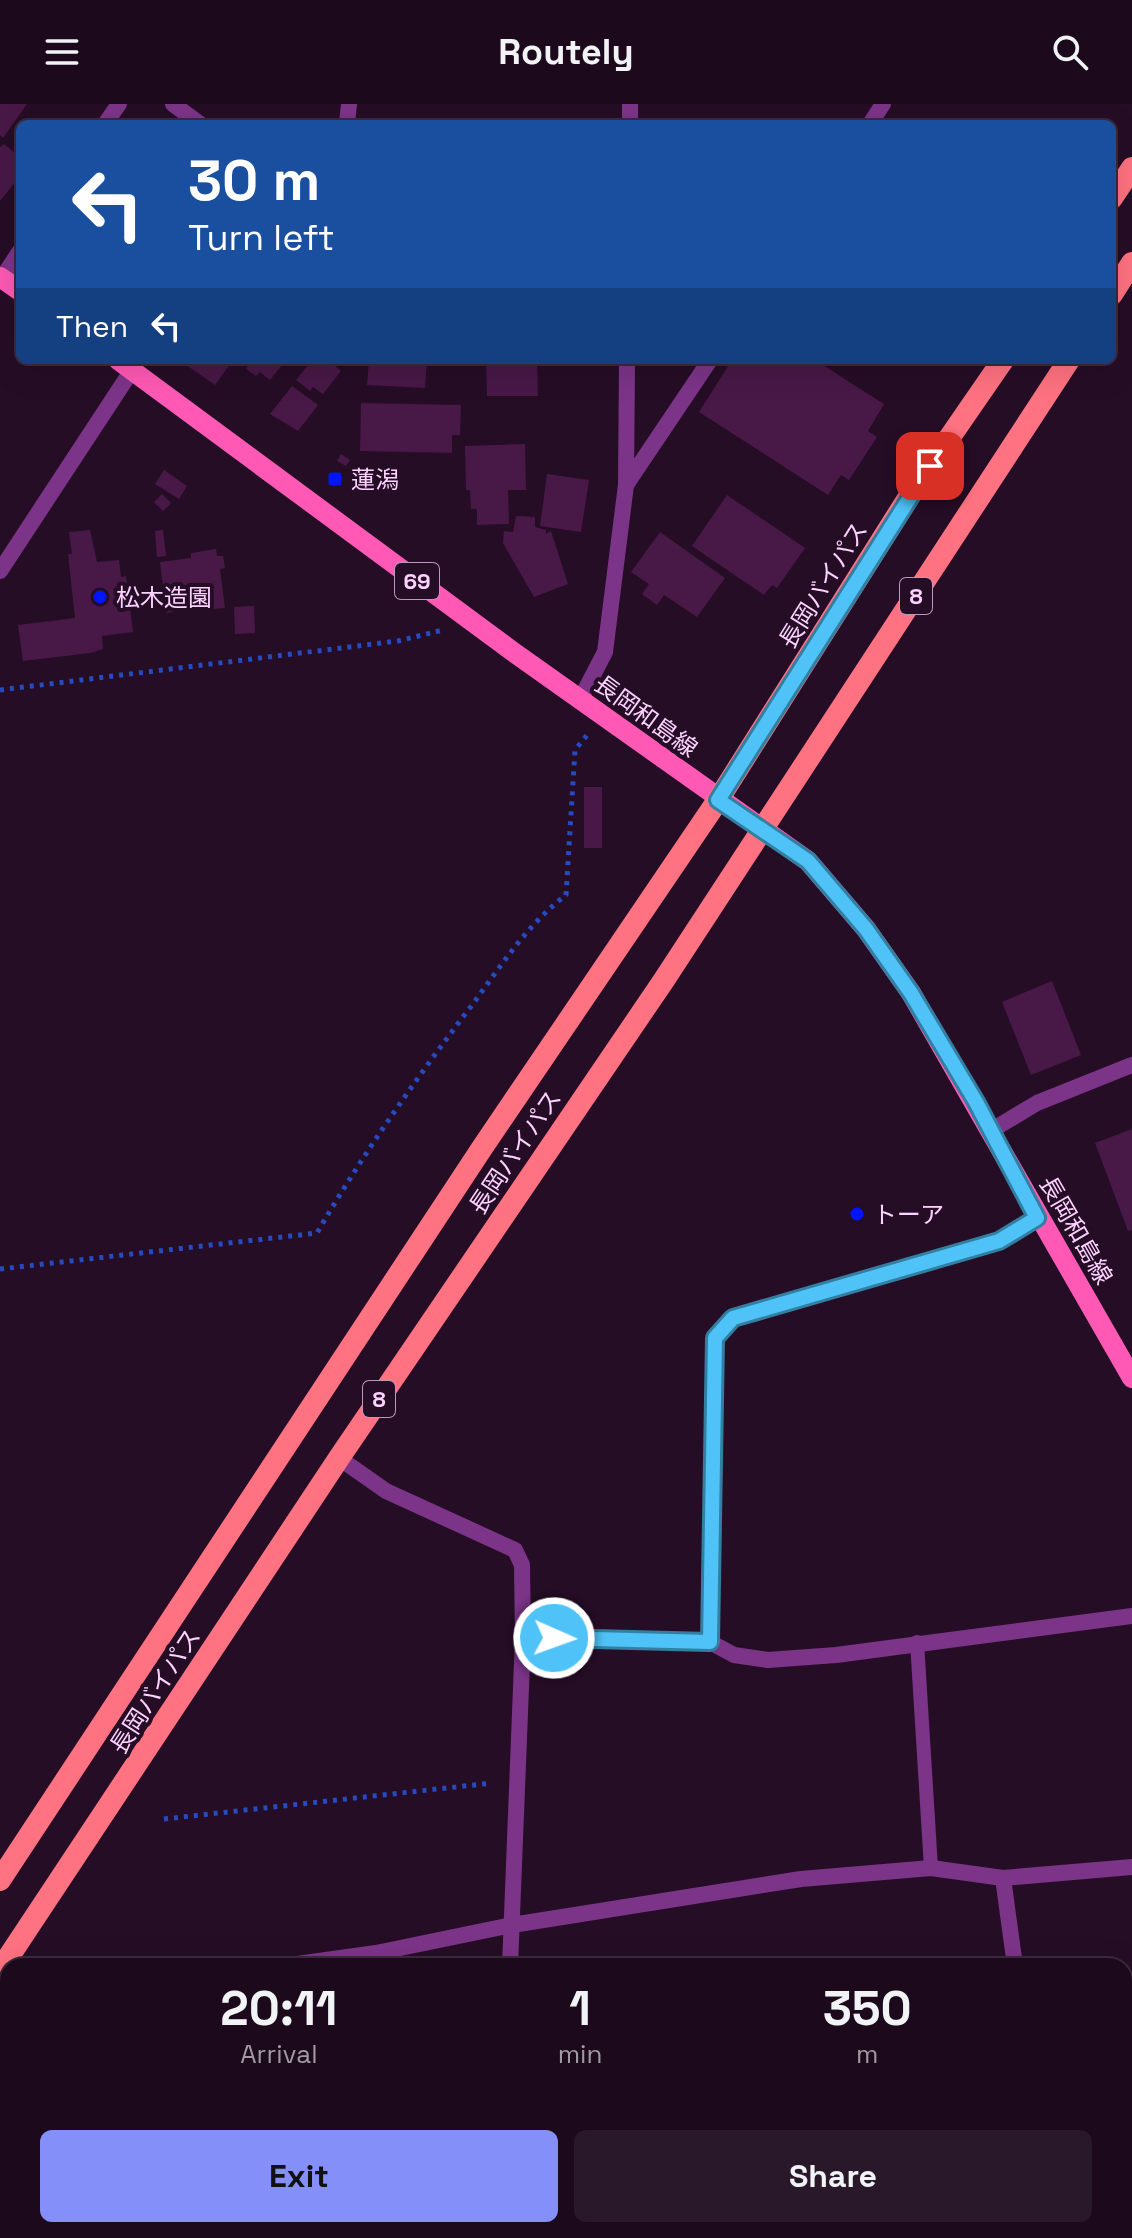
<!DOCTYPE html>
<html lang="en">
<head>
<meta charset="utf-8">
<style>
	body { margin:0; font-family:"Space Grotesk","Noto Sans JP",sans-serif; background:#291829; color:#f1f3f6; height:100vh; display:flex; flex-direction:column; font-size:30px; white-space:nowrap }
	* { box-sizing:border-box; margin:0 }
	p { font-size:26px; color:#a09aa3 }
	.icon { flex:none; width:44px; height:44px; fill:none; stroke:currentColor; stroke-width:2; stroke-linecap:round; stroke-linejoin:round }
	.map { position:relative; flex:1; overflow:hidden }
	.sheet { position:absolute; left:0px; top:1854px; width:1132px; height:280px; display:flex; flex-direction:column; background:#1c0a1c; border-radius:24px 24px 0 0; box-shadow:0 8px 32px #0002,0 0 0 2px #3a2b3b }
	.sheet>* { flex:none }
	.top-card { position:absolute; left:16px; top:16px; width:1100px; height:244px; border-radius:12px; box-shadow:0 8px 32px #0002,0 0 0 2px #3a2b3b; background:#1a4fa0; color:#fff; overflow:hidden }
	.pin { position:absolute; display:grid; place-items:center; width:68px; height:68px; color:#fff; margin:-34px; border-radius:16px; box-shadow:0 4px 12px #0006 }
	.me { position:absolute; width:88px; margin:-44px; rotate:92deg; stroke-linejoin:round; filter:drop-shadow(0 0 6px #0008) }
	.turn { display:flex; align-items:center; gap:28px; height:168px; padding:0 40px; font-size:36px }
	.turn .icon { width:104px; height:104px; stroke-width:2.5 }
	.turn b { display:block; font-size:56px; line-height:68px }
	.then { display:flex; align-items:center; height:76px; padding:0 40px; background:#0003; gap:16px; font-size:30px }
	.eta { display:flex; justify-content:space-evenly; align-items:center; height:136px; text-align:center }
	.eta b { font-size:48px; font-weight:800; line-height:56px }
	.action { display:flex; gap:16px; margin-top:auto; padding:16px 40px }
	.action a { flex:1; height:92px; border-radius:12px; background:#858ff9; color:#111; font-size:32px; font-weight:800; line-height:92px; text-align:center }
	.action a+a { background:#291829; color:#f1f3f6 }
	header { display:flex; justify-content:space-between; align-items:center; height:104px; padding:0 40px; background:#1c0a1c; font-size:36px; font-weight:800 }
	.map>svg:first-child { display:block }
	.building { fill:#481847 }
	.lines { fill:none; stroke-linecap:round; stroke-linejoin:round }
	.path { stroke:#264abf; stroke-width:5; stroke-dasharray:4 6; stroke-linecap:butt }
	.service { stroke:#7c3488; stroke-width:14 }
	.minor { stroke:#7c3488; stroke-width:16 }
	.tertiary { stroke:#7c3488; stroke-width:16 }
	.primary { stroke:#ff59b5; stroke-width:20 }
	.trunk { stroke:#ff7281; stroke-width:22 }
	.route-casing { stroke:#337fa1; stroke-width:20 }
	.route { stroke:#4fc3f7; stroke-width:14 }
	.poi-dot { fill:#0014fd; stroke:#260d26; stroke-width:3 }
	.labels { text-anchor:middle; dominant-baseline:central; stroke-width:8; stroke-linejoin:round; paint-order:stroke }
	.shield { fill:#260d26; stroke:#bc97be; stroke-width:2 }
	.shield-label { font-size:22px; font-weight:bold; fill:#fcd2ff }
	.poi-label { font-size:24px; fill:#fcd2ff; stroke:#260d26; text-anchor:start }
	.street-label { font-size:24px; fill:#fcd2ff; stroke:#260d26 }
</style>
</head>
<body>
<header><svg class="icon" aria-label="menu" viewBox="0 0 24 24"><path d="M4 6h16M4 12h16M4 18h16"/></svg>Routely<svg class="icon" aria-label="search" viewBox="0 0 24 24"><circle cx="10" cy="10" r="6"/><path d="M15 15l6 6"/></svg></header>
<div class="map">
<svg width="1132" height="2134" viewBox="0 0 1132 2134">
	<rect width="100%" height="100%" fill="#260d26"/>
	<g class="building">
		<path d="M 0,0 L 27,0 L 3,34 L 0,31 Z"/>
		<path d="M 4,40 L 20,53 L 20,72 L 0,97 L 0,43 Z"/>
		<path d="M 179,256 L 233,256 L 215,281 Z"/>
		<path d="M 247,256 L 286,256 L 270,276 L 260,268 L 256,272 L 246,265 L 250,259 Z"/>
		<path d="M 312,256 L 328,256 L 341,267 L 323,290 L 313,283 L 310,287 L 296,276 Z"/>
		<path d="M 369,256 L 427,256 L 425,284 L 367,281 Z"/>
		<path d="M 486,256 L 537,256 L 538,292 L 487,292 Z"/>
		<path d="M 732,256 L 815,256 L 884,300 L 868,327 L 877,333 L 849,376 L 841,371 L 828,391 L 699,308 Z"/>
		<path d="M 292,282 L 318,301 L 298,327 L 270,310 Z"/>
		<path d="M 361,299 L 461,301 L 460,331 L 452,331 L 452,349 L 360,347 Z"/>
		<path d="M 525,340 L 526,386 L 508,386 L 509,420 L 477,421 L 477,405 L 471,405 L 470,386 L 466,386 L 465,342 Z"/>
		<path d="M 341,350 L 350,356 L 346,362 L 337,357 Z"/>
		<path d="M 164,366 L 187,382 L 179,395 L 155,380 Z"/>
		<path d="M 547,370 L 589,376 L 581,428 L 540,422 Z"/>
		<path d="M 162,390 L 171,399 L 163,407 L 154,398 Z"/>
		<path d="M 727,391 L 805,444 L 777,484 L 772,481 L 764,491 L 692,442 Z"/>
		<path d="M 516,412 L 535,413 L 535,423 L 546,426 L 546,430 L 551,427 L 568,480 L 534,493 L 503,439 L 504,427 L 513,428 Z"/>
		<path d="M 90,426 L 97,458 L 119,456 L 121,473 L 126,472 L 133,528 L 102,532 L 103,545 L 90,549 L 23,557 L 18,521 L 75,514 L 68,450 L 72,450 L 69,428 Z"/>
		<path d="M 163,426 L 166,452 L 157,453 L 155,427 Z"/>
		<path d="M 660,428 L 725,474 L 697,513 L 664,491 L 657,501 L 642,490 L 649,480 L 631,468 Z"/>
		<path d="M 216,445 L 217,452 L 223,452 L 225,464 L 220,465 L 225,504 L 202,506 L 201,494 L 189,495 L 190,506 L 166,509 L 160,458 L 191,454 L 191,449 Z"/>
		<path d="M 254,502 L 255,529 L 235,530 L 234,503 Z"/>
		<rect x="584" y="683" width="18" height="61"/>
		<path d="M 1052,877 L 1081,951 L 1031,971 L 1002,898 Z"/>
		<path d="M 1132,1025 L 1132,1126 L 1128,1127 L 1095,1039 Z"/>
	</g>
	<g class="lines">
		<g class="path">
			<path d="M 0,586 L 398,537 L 443,526"/>
			<path d="M 0,1165 L 317,1129 C 364,1048 418,972 475,897 C 503,859 528,820 566,791 L 575,646 L 588,630"/>
			<path d="M 164,1715 L 492,1679"/>
		</g>
		<g class="service">
			<path d="M 523,1533 L 710,1538"/>
			<path d="M 917,1538 L 931,1764"/>
		</g>
		<g class="minor">
			<path d="M 173,0 L 200,20"/>
			<path d="M 105,20 L 119,0"/>
			<path d="M 347,20 L 349,0"/>
			<path d="M 630,20 L 630,0"/>
			<path d="M 870,20 L 883,0"/>
			<path d="M 2,174 L 20,147"/>
			<path d="M 626,381 L 710,256"/>
			<path d="M 580,596 L 605,548 L 626,381 L 627,256"/>
			<path d="M 1037,1114 L 999,1137 L 733,1214 L 715,1234 L 710,1538 L 734,1551 L 768,1556 L 836,1551 L 1132,1512"/>
			<path d="M 339,1354 L 386,1387 L 515,1446 L 522,1461 L 523,1533 L 510,1862"/>
			<path d="M 1003,1774 L 1015,1862"/>
			<path d="M 283,1862 L 376,1849 L 512,1821 L 801,1775 L 931,1764 L 1003,1774 L 1132,1763"/>
			<path d="M 1067,2126 L 1069,2134"/>
			<path d="M 232,2134 L 232,2126"/>
			<path d="M 495,2134 L 495,2126"/>
			<path d="M 575,2134 L 596,2126"/>
		</g>
		<g class="tertiary">
			<path d="M 0,467 L 132,266"/>
			<path d="M 992,1026 L 1037,999 L 1132,961"/>
		</g>
		<g class="primary">
			<path d="M 0,173 L 20,187"/>
			<path d="M 118,256 L 512,547 L 808,757 L 866,825 L 911,889 L 1132,1274"/>
		</g>
		<g class="trunk">
			<path d="M 1112,94 L 1132,64"/>
			<path d="M 1112,190 L 1132,159"/>
			<path d="M 0,1776 L 482,1044 L 718,696 L 912,388 L 1003,256"/>
			<path d="M 0,1866 L 339,1354 L 664,876 L 1069,256"/>
		</g>
	</g>
	<g class="lines">
		<g class="route-casing">
			<path id="route" d="M 554,1534 L 710,1538 L 715,1234 L 733,1214 L 999,1137 L 1037,1114 L 976,998 L 911,889 L 866,825 L 808,757 L 718,696 L 930,362"/>
		</g>
		<use href="#route" class="route"/>
	</g>
	<g class="poi-dot">
		<rect x="327" y="367" width="16" height="16" rx="4"/>
		<circle cx="100" cy="493" r="8"/>
		<circle cx="857" cy="1110" r="8"/>
	</g>
	<g class="labels">
		<g class="shield">
			<rect x="395" y="459" width="44" height="36" rx="6"/>
			<rect x="900" y="474" width="32" height="36" rx="6"/>
			<rect x="363" y="1277" width="32" height="36" rx="6"/>
		</g>
		<g class="shield-label">
			<text x="417" y="477">69</text>
			<text x="916" y="492">8</text>
			<text x="379" y="1295">8</text>
		</g>
		<g class="poi-label">
			<text x="351" y="375">蓮潟</text>
			<text x="116" y="493">松木造園</text>
			<text x="873" y="1110">トーア</text>
		</g>
		<g class="street-label">
			<text transform="translate(823 481) rotate(-58)">長岡バイパス</text>
			<text transform="translate(646 612) rotate(36)">長岡和島線</text>
			<text transform="translate(515 1048) rotate(-56)">長岡バイパス</text>
			<text transform="translate(1076 1126) rotate(60)">長岡和島線</text>
			<text transform="translate(155 1587) rotate(-57)">長岡バイパス</text>
		</g>
	</g>
</svg>
<div class="pin" style="left:930px;top:362px;background:#d93025"><svg class="icon" aria-label="arrive" viewBox="0 0 24 24"><path d="M6 21V4h12l-3 4 3 4H6"/></svg></div>
<svg class="me" style="left:554px;top:1534px" viewBox="-20 -20 40 40"><circle r="17" fill="#4fc3f7" stroke="#fff" stroke-width="3"/><path d="M0-11L8 9 0 5-8 9z" fill="#fff"/></svg>
<div class="top-card">
<div class="turn"><svg class="icon" aria-label="left" viewBox="0 0 24 24"><path d="M17 20v-9H6M10 6l-5 5 5 5"/></svg><div><b>30 m</b>Turn left</div></div>
<div class="then">Then<svg class="icon" aria-label="left" viewBox="0 0 24 24"><path d="M17 20v-9H6M10 6l-5 5 5 5"/></svg></div>
</div>
<section class="sheet">
<div class="eta">
<div><b>20:11</b><p>Arrival</p></div>
<div><b>1</b><p>min</p></div>
<div><b>350</b><p>m</p></div>
</div>
<div class="action"><a>Exit</a><a>Share</a></div>
</section>
</div>
</body>
</html>
